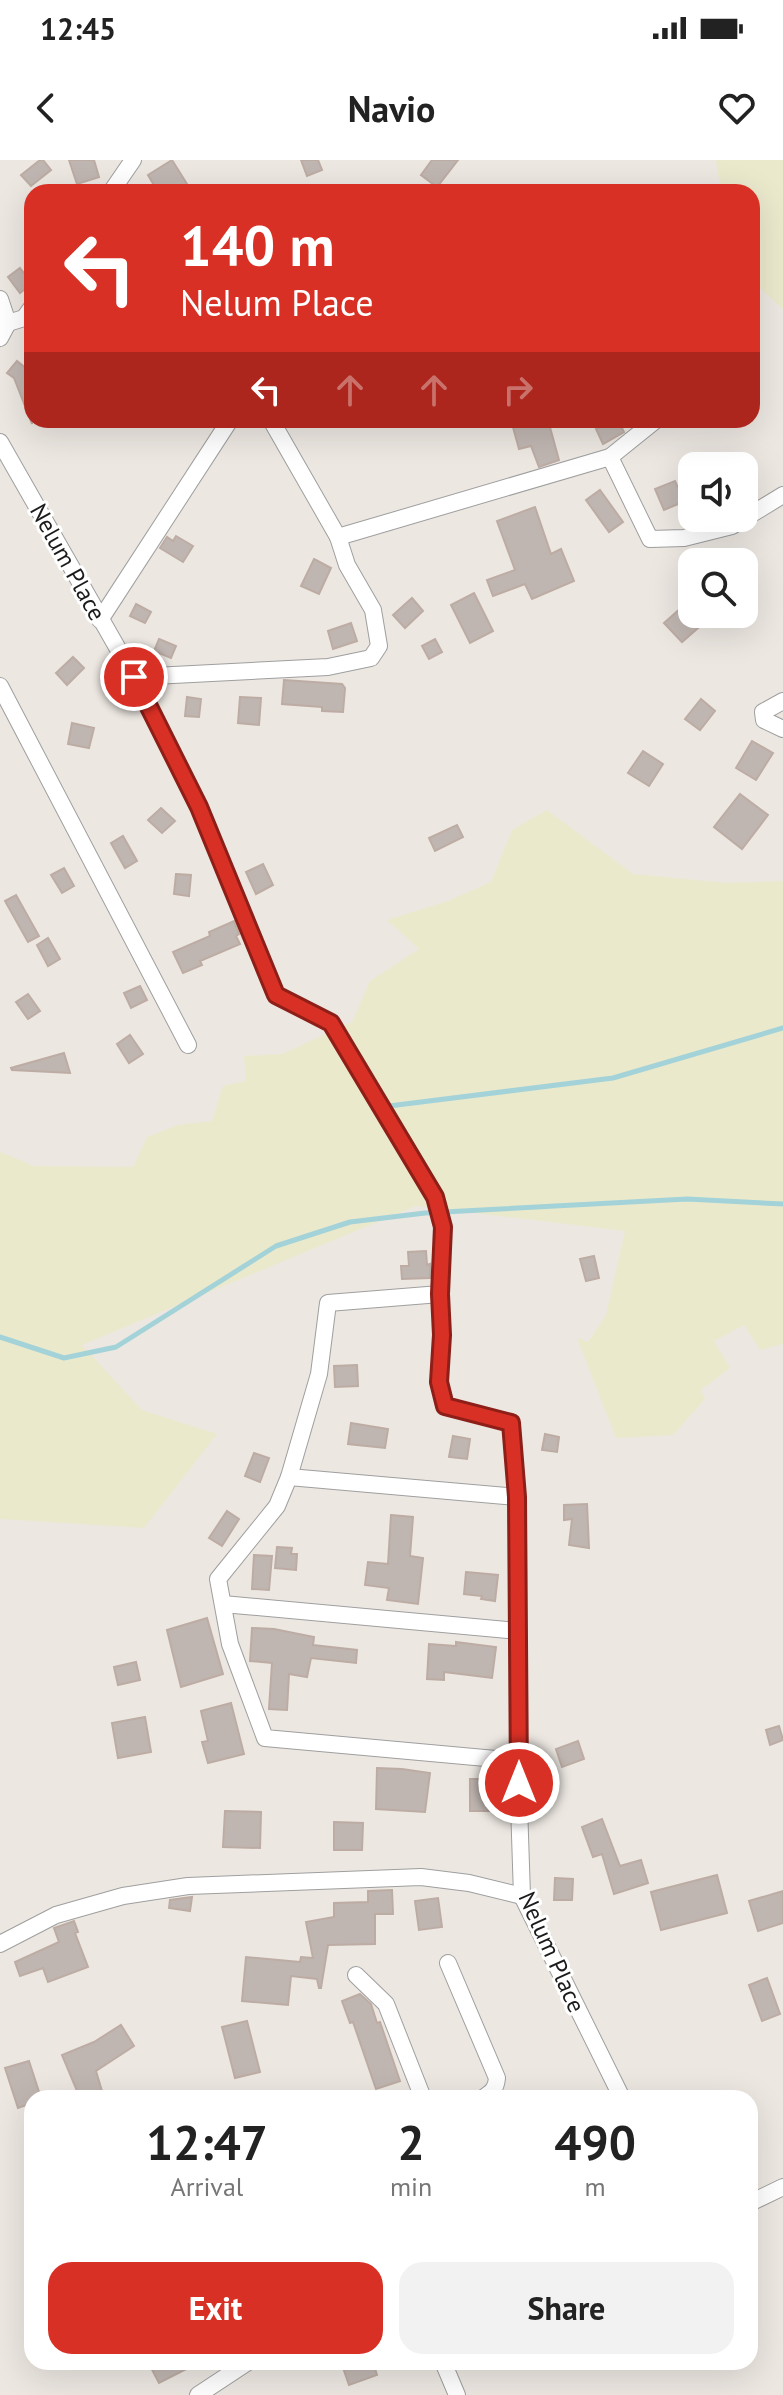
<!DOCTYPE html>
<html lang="en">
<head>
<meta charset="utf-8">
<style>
	body { margin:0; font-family:"PT Sans",sans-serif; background:#f2f2f2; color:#222; height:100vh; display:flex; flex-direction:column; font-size:30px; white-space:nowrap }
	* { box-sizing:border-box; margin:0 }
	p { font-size:26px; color:#767676 }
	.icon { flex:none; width:44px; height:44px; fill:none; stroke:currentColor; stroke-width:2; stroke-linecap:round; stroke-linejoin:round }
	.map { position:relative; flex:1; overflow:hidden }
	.side { position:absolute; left:24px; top:1930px; width:734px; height:280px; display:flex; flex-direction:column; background:#fff; border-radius:24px; box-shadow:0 8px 32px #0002 }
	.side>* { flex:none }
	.banner { position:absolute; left:24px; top:24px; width:736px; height:244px; border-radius:24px; box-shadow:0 8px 32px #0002; background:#d93025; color:#fff; overflow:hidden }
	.tools { position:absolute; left:678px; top:292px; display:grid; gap:16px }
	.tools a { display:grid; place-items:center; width:80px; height:80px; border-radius:16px; background:#fff; box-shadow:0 8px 32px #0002; font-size:40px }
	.pin { position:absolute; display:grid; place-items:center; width:68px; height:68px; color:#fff; margin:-34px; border:4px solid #fff; border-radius:50%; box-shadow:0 2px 8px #0007 }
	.me { position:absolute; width:88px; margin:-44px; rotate:0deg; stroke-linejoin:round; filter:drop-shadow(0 0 6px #0008) }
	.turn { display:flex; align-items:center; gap:28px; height:168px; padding:0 24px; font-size:36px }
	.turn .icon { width:104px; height:104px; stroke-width:2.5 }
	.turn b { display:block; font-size:56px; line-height:68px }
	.lanes { display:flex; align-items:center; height:76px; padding:0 24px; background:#0003; justify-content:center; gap:40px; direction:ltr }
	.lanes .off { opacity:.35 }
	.eta { display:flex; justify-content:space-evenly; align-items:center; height:136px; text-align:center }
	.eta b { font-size:48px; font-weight:600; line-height:56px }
	.primary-button { display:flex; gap:16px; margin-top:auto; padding:16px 24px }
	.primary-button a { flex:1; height:92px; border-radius:24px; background:#d93025; color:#fff; font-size:32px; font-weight:600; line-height:92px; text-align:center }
	.primary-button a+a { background:#f2f2f2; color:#222 }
	.status { display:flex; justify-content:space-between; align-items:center; height:56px; padding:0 40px; background:#fff; direction:ltr }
	.status svg { height:22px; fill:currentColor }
	header { display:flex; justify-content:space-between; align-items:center; height:104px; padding:0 24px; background:#fff; font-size:36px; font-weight:600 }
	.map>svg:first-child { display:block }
	.farmland { fill:#ebe9cc }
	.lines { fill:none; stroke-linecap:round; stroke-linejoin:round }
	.stream { stroke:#a3d3d8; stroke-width:5 }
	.building { fill:#c0b6b1; stroke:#bdaca4; stroke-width:2 }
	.street-casing { stroke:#9f9f9f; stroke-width:18 }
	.street { stroke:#fff; stroke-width:16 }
	.route-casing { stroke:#8d1f18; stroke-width:20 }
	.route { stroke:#d93025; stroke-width:14 }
	.labels { text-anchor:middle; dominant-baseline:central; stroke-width:6; stroke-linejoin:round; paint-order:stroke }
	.street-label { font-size:24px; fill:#1b1b1b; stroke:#fff }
</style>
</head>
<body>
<div class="status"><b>12:45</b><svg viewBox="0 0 49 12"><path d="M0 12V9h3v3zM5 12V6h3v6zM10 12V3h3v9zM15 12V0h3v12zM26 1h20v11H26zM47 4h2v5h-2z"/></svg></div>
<header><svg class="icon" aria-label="back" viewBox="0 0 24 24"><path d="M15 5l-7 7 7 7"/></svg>Navio<svg class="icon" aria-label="heart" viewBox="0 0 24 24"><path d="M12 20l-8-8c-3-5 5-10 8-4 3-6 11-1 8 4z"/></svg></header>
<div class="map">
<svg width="783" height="2235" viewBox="0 0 783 2235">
	<rect width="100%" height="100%" fill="#ece7e1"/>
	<g class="farmland">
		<path d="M 716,0 L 783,0 L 783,149 L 752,121 L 752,32 L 721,32 Z"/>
		<path d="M 547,650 L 633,714 L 727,723 L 783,721 L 783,1184 L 760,1190 L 744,1165 L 714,1181 L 730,1208 L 701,1230 L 705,1239 L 673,1275 L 616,1278 L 577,1178 L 588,1182 L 606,1155 L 625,1071 L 416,1046 L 82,1185 L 142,1250 L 217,1274 L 144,1368 L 0,1359 L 0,992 L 34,1006 L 133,1007 L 147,977 L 178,965 L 212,961 L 223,926 L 246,921 L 244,896 L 282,894 L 352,862 L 370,821 L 419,789 L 387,760 L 448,741 L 491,722 L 512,670 Z"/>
	</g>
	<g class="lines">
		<g class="stream">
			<path d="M 389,946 L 613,918 L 783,868"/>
			<path d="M 0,1177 L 64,1198 L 116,1187 L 276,1086 L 350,1062 L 425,1053 L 687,1039 L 783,1044"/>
		</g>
	</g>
	<g class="building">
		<path d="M 40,0 L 43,0 L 51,10 L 31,26 L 21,15 Z"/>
		<path d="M 69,0 L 94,0 L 99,17 L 77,24 Z"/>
		<path d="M 172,0 L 192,32 L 158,32 L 148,15 Z"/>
		<path d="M 301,0 L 318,0 L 322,10 L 307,16 Z"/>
		<path d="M 432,0 L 458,0 L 437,27 L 421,15 Z"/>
		<path d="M 20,108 L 32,123 L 20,133 L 8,117 Z"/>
		<path d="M 17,201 L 32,213 L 32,264 L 14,218 L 7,213 Z"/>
		<path d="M 511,260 L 548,260 L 559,300 L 539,307 L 531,286 L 519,289 Z"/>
		<path d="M 615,260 L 618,260 L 624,272 L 603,284 L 596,269 Z"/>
		<path d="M 675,321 L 678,328 L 692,323 L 692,338 L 664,350 L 655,329 Z"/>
		<path d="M 600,330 L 623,362 L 609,372 L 586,340 Z"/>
		<path d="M 535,347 L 551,394 L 561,389 L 574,421 L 532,439 L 525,424 L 493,436 L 487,420 L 515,410 L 497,361 Z"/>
		<path d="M 176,376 L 193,386 L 183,402 L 160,388 L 167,377 L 173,381 Z"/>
		<path d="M 314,399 L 331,408 L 319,434 L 301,426 Z"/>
		<path d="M 474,433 L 493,471 L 470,483 L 451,445 Z"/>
		<path d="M 412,438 L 423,451 L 405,468 L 393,455 Z"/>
		<path d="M 692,438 L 692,454 L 714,454 L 682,482 L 664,463 Z"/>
		<path d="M 136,444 L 151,452 L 145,463 L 130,456 Z"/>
		<path d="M 351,463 L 357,481 L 333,489 L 328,471 Z"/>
		<path d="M 159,479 L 176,486 L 171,498 L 154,491 Z"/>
		<path d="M 435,479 L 442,492 L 429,499 L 422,486 Z"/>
		<path d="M 73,497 L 84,508 L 67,525 L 56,513 Z"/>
		<path d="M 284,520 L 342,524 L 345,528 L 343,552 L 322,551 L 322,547 L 282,544 Z"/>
		<path d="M 187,537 L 201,539 L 199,557 L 185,556 Z"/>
		<path d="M 240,537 L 261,538 L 259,565 L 238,563 Z"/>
		<path d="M 701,539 L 715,551 L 700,570 L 685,559 Z"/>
		<path d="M 72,563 L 94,568 L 89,588 L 68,584 Z"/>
		<path d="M 752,581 L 773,593 L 756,620 L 736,608 Z"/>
		<path d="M 643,591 L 663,604 L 649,626 L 628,613 Z"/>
		<path d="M 740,634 L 768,655 L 742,689 L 714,667 Z"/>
		<path d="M 161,648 L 175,661 L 162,673 L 148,660 Z"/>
		<path d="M 457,665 L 463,677 L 435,691 L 429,678 Z"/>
		<path d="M 123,676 L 137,701 L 125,708 L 111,683 Z"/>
		<path d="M 263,704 L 273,725 L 256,734 L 246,712 Z"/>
		<path d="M 64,708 L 74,726 L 62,733 L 51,715 Z"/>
		<path d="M 176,714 L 191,715 L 189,736 L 174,734 Z"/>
		<path d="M 16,735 L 39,776 L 28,782 L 5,741 Z"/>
		<path d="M 234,761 L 239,774 L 236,776 L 240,784 L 200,801 L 202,805 L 183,813 L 173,792 L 210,776 L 209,772 Z"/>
		<path d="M 48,778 L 60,799 L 48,806 L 37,785 Z"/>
		<path d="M 140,826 L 147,840 L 131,848 L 124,833 Z"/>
		<path d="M 28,834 L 40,851 L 28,859 L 16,842 Z"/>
		<path d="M 130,875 L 143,894 L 129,903 L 117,884 Z"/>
		<path d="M 64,893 L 70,913 L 12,910 L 11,908 Z"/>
		<path d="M 426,1091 L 427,1105 L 430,1104 L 430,1118 L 402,1119 L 401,1106 L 409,1106 L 408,1092 Z"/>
		<path d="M 594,1096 L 599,1118 L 586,1121 L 580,1099 Z"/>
		<path d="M 357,1205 L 358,1226 L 335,1227 L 334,1206 Z"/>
		<path d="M 351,1263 L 388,1269 L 385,1288 L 348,1284 Z"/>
		<path d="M 545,1274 L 559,1277 L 557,1292 L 542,1290 Z"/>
		<path d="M 453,1276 L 470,1279 L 467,1299 L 449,1297 Z"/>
		<path d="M 254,1293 L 269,1298 L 260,1322 L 245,1316 Z"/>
		<path d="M 587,1344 L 589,1388 L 569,1385 L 572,1359 L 564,1360 L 564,1345 Z"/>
		<path d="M 227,1351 L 239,1359 L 222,1386 L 209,1378 Z"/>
		<path d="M 391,1355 L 413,1357 L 410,1396 L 423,1398 L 418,1444 L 387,1440 L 389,1428 L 365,1425 L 368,1402 L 388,1404 Z"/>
		<path d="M 277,1387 L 292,1388 L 291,1394 L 297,1394 L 296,1410 L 275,1408 Z"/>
		<path d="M 254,1395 L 272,1396 L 269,1430 L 252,1429 Z"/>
		<path d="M 466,1412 L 498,1415 L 495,1441 L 481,1439 L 482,1436 L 464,1434 Z"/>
		<path d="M 207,1458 L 223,1514 L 181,1527 L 167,1470 Z"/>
		<path d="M 252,1468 L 274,1469 L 314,1477 L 313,1485 L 357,1490 L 356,1503 L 311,1498 L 307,1517 L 289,1514 L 287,1550 L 269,1549 L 272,1503 L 250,1501 Z"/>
		<path d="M 456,1482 L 496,1487 L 492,1518 L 444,1512 L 444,1520 L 427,1519 L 429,1484 L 456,1486 Z"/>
		<path d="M 136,1502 L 140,1520 L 118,1525 L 114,1507 Z"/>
		<path d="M 231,1543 L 244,1594 L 208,1603 L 202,1582 L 208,1581 L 201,1551 Z"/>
		<path d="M 145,1557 L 151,1592 L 118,1598 L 112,1563 Z"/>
		<path d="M 779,1566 L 783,1580 L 770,1585 L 766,1570 Z"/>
		<path d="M 578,1581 L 584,1599 L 562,1607 L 556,1589 Z"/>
		<path d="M 377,1608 L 402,1609 L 430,1613 L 425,1652 L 376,1649 Z"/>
		<rect x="470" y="1619" width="34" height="32"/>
		<path d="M 225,1651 L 261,1652 L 260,1688 L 223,1687 Z"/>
		<path d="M 602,1659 L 620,1706 L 641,1700 L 648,1723 L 614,1734 L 602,1694 L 593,1697 L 582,1667 Z"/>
		<path d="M 334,1662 L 363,1663 L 362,1690 L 334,1690 Z"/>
		<path d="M 717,1715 L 727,1753 L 661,1770 L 651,1732 Z"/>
		<path d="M 555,1718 L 573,1719 L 572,1740 L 554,1740 Z"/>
		<path d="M 392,1730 L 393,1754 L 375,1754 L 375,1784 L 328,1785 L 321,1828 L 319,1828 L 317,1819 L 291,1816 L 288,1845 L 242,1841 L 246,1797 L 300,1802 L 301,1797 L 313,1798 L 306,1762 L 334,1757 L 334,1743 L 368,1742 L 368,1731 Z"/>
		<path d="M 783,1731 L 783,1763 L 758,1771 L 749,1741 Z"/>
		<path d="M 192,1737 L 190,1751 L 169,1748 L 170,1740 Z"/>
		<path d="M 438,1738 L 442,1767 L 419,1770 L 415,1741 Z"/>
		<path d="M 74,1761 L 78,1772 L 75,1773 L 88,1807 L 48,1822 L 43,1808 L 20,1816 L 15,1802 L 59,1782 L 54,1768 Z"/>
		<path d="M 767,1818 L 780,1854 L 762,1861 L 749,1825 Z"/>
		<path d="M 360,1834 L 371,1844 L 377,1863 L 380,1862 L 400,1921 L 376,1929 L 353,1862 L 350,1863 L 342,1841 Z"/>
		<path d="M 247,1861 L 260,1912 L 235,1918 L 222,1867 Z"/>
		<path d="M 121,1865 L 134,1886 L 96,1911 L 104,1938 L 80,1938 L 62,1895 L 94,1882 Z"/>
		<path d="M 29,1901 L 41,1938 L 32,1938 L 32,1943 L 18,1948 L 5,1908 Z"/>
		<path d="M 148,2202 L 200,2202 L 159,2223 Z"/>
		<path d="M 341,2202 L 373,2202 L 377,2215 L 349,2225 Z"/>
	</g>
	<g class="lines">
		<g class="street-casing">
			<g id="street">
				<path d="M 111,32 L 133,0"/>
				<path d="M 0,139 L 8,163 L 0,178"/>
				<path d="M 8,163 L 24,158 L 32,147"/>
				<path d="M 271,260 L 338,377"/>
				<path d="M 656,260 L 610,297 L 650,379 L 684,378 L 732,366 L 783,335"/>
				<path d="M 0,282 L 134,517 L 199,647 L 276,835 L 331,863 L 435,1037 L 443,1067 L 440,1134 L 442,1175 L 439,1222 L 445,1246 L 511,1263 L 517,1337 L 519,1645 L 522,1736 L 622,1938"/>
				<path d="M 100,460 L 230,260"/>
				<path d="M 134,517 L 328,507 L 371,498 L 379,486 L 373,450 L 347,405 L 338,377 L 610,297"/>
				<path d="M 0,526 L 188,885"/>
				<path d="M 783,541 L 763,552 L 764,560 L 783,569"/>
				<path d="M 440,1134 L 328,1143 L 319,1214 L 289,1317 L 277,1346 L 218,1419 L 230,1484 L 265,1578 L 519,1601"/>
				<path d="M 289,1317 L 517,1337"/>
				<path d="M 223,1444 L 518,1471"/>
				<path d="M 0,1784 L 56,1755 L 123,1736 L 188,1726 L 421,1717 L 469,1723 L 522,1736"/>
				<path d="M 448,1803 L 497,1918 C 496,1929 492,1932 483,1938"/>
				<path d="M 356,1815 L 386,1844 L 423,1938"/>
				<path d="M 750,2043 L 783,2027"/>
				<path d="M 443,2202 L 457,2235"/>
				<path d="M 198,2235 L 248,2202"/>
			</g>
		</g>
		<use href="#street" class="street"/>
	</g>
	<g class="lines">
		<g class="route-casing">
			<path id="route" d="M 134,517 L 199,647 L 276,835 L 331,863 L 435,1037 L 443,1067 L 440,1134 L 442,1175 L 439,1222 L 445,1246 L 511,1263 L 517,1337 L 519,1623"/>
		</g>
		<use href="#route" class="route"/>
	</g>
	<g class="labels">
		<g class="street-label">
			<text transform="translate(68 402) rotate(61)">Nelum Place</text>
			<text transform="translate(552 1792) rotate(66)">Nelum Place</text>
		</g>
	</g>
</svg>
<div class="tools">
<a><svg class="icon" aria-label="sound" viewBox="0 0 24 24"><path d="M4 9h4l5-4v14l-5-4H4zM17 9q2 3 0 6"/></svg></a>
<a><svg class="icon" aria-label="search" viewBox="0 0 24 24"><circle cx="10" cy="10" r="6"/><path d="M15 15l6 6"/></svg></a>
</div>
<div class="pin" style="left:134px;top:517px;background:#d93025"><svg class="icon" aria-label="arrive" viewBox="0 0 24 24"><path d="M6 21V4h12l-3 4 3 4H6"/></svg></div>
<svg class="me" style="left:519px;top:1623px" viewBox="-20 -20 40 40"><circle r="17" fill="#d93025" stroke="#fff" stroke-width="3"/><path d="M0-11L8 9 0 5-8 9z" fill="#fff"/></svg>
<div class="banner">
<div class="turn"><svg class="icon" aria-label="left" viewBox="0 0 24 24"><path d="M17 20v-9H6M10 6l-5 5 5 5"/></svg><div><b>140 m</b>Nelum Place</div></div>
<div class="lanes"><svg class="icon" aria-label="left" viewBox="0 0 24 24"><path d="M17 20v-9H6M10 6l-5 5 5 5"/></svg><svg class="icon off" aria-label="ahead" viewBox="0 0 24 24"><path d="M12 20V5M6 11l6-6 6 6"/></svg><svg class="icon off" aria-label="ahead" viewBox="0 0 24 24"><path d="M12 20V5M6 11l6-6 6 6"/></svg><svg class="icon off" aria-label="right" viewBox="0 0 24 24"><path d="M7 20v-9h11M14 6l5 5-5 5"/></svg></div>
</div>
<section class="side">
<div class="eta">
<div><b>12:47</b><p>Arrival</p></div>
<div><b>2</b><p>min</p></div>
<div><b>490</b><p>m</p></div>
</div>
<div class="primary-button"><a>Exit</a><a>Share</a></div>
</section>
</div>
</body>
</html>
